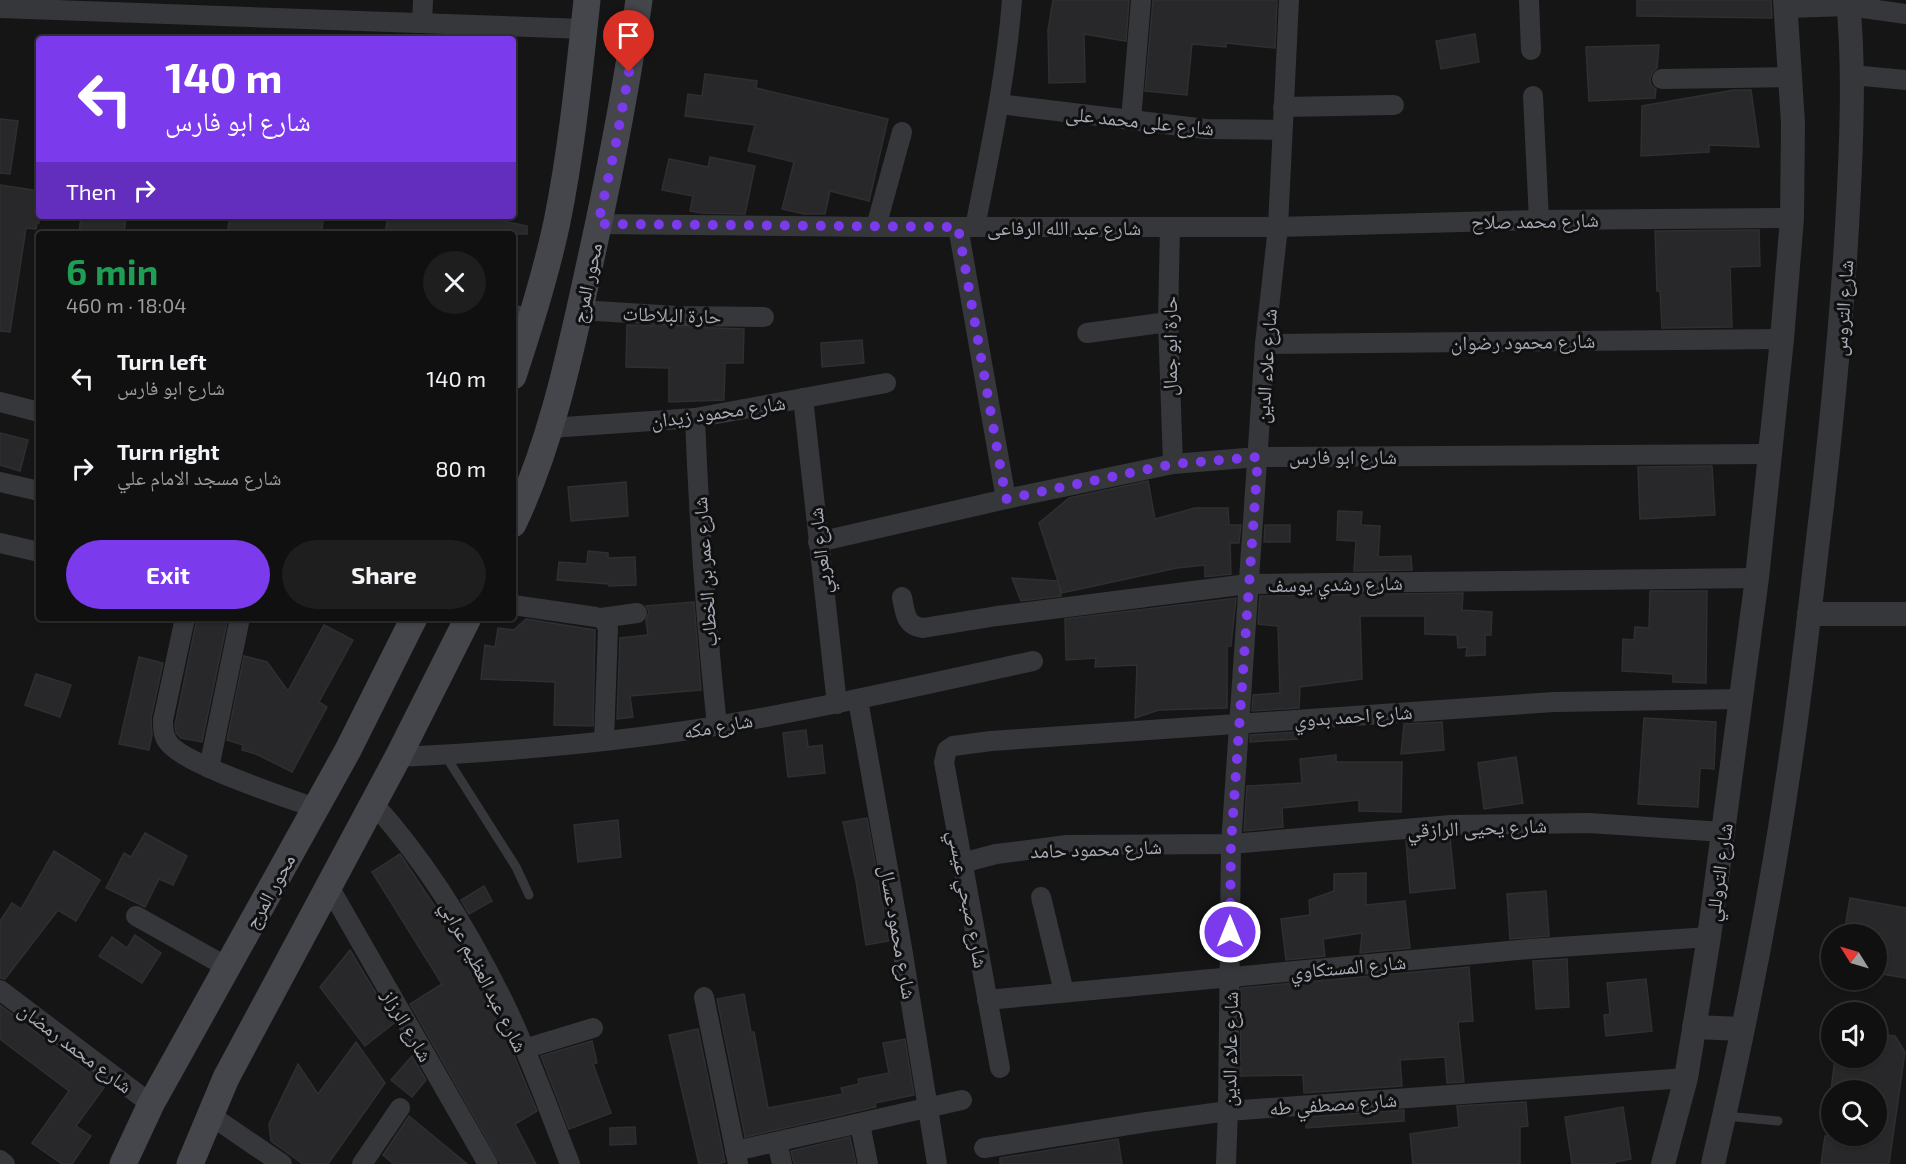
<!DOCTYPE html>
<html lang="en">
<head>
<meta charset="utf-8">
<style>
	body { margin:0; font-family:"Exo 2","Noto Naskh Arabic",sans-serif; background:#1e1e1e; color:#f1f3f6; height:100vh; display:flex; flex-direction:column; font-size:22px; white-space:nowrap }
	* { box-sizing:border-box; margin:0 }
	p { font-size:20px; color:#9c9d9f }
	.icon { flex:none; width:33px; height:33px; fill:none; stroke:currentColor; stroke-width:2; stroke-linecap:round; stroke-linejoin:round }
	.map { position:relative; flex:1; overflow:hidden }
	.side { position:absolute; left:36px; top:231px; width:480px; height:390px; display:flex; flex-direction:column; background:#101010; border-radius:6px; box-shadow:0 2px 4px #0004,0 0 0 2px #303030 }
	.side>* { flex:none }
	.hud { position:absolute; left:36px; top:36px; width:480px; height:183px; border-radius:6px; box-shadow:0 2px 4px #0004,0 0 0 2px #303030; background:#7c3aed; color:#fff; overflow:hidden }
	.needle { width:39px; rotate:307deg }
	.tools { position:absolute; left:1821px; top:924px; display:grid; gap:12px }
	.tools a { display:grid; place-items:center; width:66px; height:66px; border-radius:50%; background:#101010; box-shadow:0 2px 4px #0004,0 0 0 2px #303030; font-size:30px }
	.pin { position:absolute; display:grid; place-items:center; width:51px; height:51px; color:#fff; margin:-62px -26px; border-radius:50% 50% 50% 0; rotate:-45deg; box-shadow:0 0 6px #0007 }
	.pin .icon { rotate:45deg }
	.me { position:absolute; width:66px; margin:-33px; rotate:0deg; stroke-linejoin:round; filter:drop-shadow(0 0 4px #0008) }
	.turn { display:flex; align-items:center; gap:21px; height:126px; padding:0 30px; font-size:27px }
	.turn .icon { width:78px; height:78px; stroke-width:2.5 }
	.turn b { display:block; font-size:42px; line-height:51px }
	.then { display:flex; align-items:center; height:57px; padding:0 30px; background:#0003; gap:12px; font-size:22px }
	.round { display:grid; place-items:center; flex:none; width:63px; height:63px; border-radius:32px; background:#1e1e1e }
	.head { display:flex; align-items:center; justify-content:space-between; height:102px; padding:0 30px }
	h1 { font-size:36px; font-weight:700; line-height:45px; color:#1e9e55 }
	.primary-button { display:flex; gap:12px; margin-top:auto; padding:12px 30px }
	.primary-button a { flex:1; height:69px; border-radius:36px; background:#7c3aed; color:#fff; font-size:24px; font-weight:700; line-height:69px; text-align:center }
	.primary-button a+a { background:#1e1e1e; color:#f1f3f6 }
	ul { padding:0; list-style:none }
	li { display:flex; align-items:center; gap:18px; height:90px; padding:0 30px }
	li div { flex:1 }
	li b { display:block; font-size:22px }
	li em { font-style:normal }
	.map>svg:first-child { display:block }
	.building { fill:#28282a; stroke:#2f2f32; stroke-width:1.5 }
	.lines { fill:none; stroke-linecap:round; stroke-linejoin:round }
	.service { stroke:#36373b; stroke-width:9 }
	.minor { stroke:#36373b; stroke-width:20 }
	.tertiary { stroke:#36373b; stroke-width:24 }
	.secondary { stroke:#44464b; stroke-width:27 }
	.route { stroke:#7c3aed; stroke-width:10; stroke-dasharray:0 18 }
	.labels { text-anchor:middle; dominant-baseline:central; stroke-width:6; stroke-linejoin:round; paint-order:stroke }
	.street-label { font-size:20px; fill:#a7abb6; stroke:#101011 }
</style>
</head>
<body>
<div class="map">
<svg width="1906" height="1164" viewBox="0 0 1906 1164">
	<rect width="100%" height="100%" fill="#151516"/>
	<g class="building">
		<path d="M 1053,0 L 1129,0 L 1126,41 L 1084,34 L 1085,82 L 1049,83 L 1048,30 Z"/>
		<path d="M 1153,0 L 1277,0 L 1275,48 L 1226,43 L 1226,47 L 1192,44 L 1187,95 L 1145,91 Z"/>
		<path d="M 1637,0 L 1771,0 L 1772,18 L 1637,16 Z"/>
		<path d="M 1475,34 L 1479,62 L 1441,69 L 1436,41 Z"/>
		<path d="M 1659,45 L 1657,68 L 1652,73 L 1650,79 L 1651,85 L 1656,89 L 1655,98 L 1589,101 L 1586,47 Z"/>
		<path d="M 705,74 L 757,81 L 756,88 L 888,119 L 869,201 L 830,191 L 825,214 L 804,214 L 782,209 L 794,162 L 748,151 L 755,125 L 685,116 L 688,94 L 702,96 Z"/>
		<path d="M 1734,90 L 1751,90 L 1759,147 L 1709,145 L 1709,152 L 1641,156 L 1642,106 Z"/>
		<path d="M 0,119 L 18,121 L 10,174 L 0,173 Z"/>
		<path d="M 710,157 L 755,166 L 745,214 L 701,213 L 690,211 L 693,196 L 662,190 L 669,159 L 708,167 Z"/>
		<path d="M 0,185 L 39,191 L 39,223 L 37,223 L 36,229 L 26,228 L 10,332 L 0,331 Z"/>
		<path d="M 81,216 L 126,216 L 124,234 L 79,234 Z"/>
		<path d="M 230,216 L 324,216 L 321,234 L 227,234 Z"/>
		<path d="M 388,216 L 479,216 L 527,226 L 527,234 L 385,234 Z"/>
		<path d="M 1759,230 L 1760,266 L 1730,267 L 1732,327 L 1662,328 L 1660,291 L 1657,291 L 1655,231 Z"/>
		<path d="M 627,325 L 744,329 L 743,363 L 725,363 L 724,400 L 669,402 L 669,368 L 626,367 Z"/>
		<path d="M 862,340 L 864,363 L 822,367 L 821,343 Z"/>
		<path d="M 0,433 L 28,440 L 20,471 L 0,465 Z"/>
		<path d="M 1712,466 L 1715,515 L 1640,519 L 1638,467 Z"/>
		<path d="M 1148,481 L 1155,519 L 1195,508 L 1228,508 L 1229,525 L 1241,525 L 1239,543 L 1230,543 L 1231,574 L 1205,577 L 1205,565 L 1177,568 L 1062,593 L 1058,582 L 1061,596 L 1021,601 L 1012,578 L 1058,581 L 1039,523 L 1069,498 Z"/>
		<path d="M 626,482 L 628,516 L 571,521 L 568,487 Z"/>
		<path d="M 1338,511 L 1362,512 L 1361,525 L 1380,526 L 1378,557 L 1411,556 L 1412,570 L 1354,571 L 1356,541 L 1337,540 Z"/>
		<path d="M 1265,525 L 1290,525 L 1290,542 L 1264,542 Z"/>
		<path d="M 588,551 L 608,553 L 608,558 L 635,557 L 636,585 L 609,586 L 609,584 L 557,580 L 559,562 L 587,564 Z"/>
		<path d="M 1650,591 L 1707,591 L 1706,683 L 1673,682 L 1673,674 L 1622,671 L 1623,639 L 1634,640 L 1635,627 L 1649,628 Z"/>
		<path d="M 1463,593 L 1462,610 L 1492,612 L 1491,635 L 1485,635 L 1485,655 L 1466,656 L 1467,647 L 1458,648 L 1457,635 L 1425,634 L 1425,616 L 1360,616 L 1362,679 L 1300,687 L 1299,708 L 1252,711 L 1253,695 L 1280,693 L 1278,626 L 1258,624 L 1260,596 Z"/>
		<path d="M 1236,598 L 1231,646 L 1227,646 L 1227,708 L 1159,710 L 1135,718 L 1137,665 L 1095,667 L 1096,658 L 1066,660 L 1065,619 Z"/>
		<path d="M 694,602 L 701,690 L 630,696 L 633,717 L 617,719 L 620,638 L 648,635 L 646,620 L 649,612 L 646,606 Z"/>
		<path d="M 197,618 L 228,618 L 202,742 L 181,738 L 176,733 L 175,725 Z"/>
		<path d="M 526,619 L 595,630 L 593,726 L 554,725 L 555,682 L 481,679 L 485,645 L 495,647 L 498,628 L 514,630 Z"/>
		<path d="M 324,625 L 353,640 L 319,702 L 327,707 L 292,772 L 256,754 L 242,750 L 243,745 L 227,740 L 244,656 L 267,662 L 288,691 Z"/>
		<path d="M 139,657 L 163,663 L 151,718 L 152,735 L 149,750 L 119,744 Z"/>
		<path d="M 36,674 L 71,685 L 60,717 L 25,705 Z"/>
		<path d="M 1644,718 L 1716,722 L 1714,769 L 1700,768 L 1698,807 L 1638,804 Z"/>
		<path d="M 1442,722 L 1444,750 L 1401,754 L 1404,724 Z"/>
		<path d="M 806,730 L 808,747 L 822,745 L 825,773 L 788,777 L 783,733 Z"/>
		<path d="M 1297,732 L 1297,739 L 1250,742 L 1250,735 Z"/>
		<path d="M 1336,755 L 1336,762 L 1402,762 L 1401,812 L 1359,811 L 1359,800 L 1282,808 L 1283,827 L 1244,831 L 1247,786 L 1302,783 L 1300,759 Z"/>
		<path d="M 1516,757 L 1523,803 L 1484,809 L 1478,763 Z"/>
		<path d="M 867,818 L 889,941 L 866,945 L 856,881 L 843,822 Z"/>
		<path d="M 618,820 L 621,857 L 578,862 L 574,825 Z"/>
		<path d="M 145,833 L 187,856 L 173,885 L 159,879 L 145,907 L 106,888 L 124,853 L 131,857 Z"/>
		<path d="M 1450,837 L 1455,888 L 1410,893 L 1406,841 Z"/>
		<path d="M 54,851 L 100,880 L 76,921 L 58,910 L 5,979 L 0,978 L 0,921 L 12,903 L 21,909 Z"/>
		<path d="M 400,854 L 454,935 L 497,1016 L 495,1018 L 506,1036 L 537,1111 L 515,1124 L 536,1164 L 501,1164 L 410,1004 L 442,984 L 372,872 Z"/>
		<path d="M 1366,873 L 1366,905 L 1405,901 L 1410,948 L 1360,953 L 1362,933 L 1323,939 L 1325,956 L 1286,960 L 1281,919 L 1310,915 L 1309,900 L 1334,891 L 1334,874 Z"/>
		<path d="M 484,886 L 492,901 L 469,914 L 461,900 Z"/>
		<path d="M 1546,891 L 1549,936 L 1510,939 L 1507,894 Z"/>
		<path d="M 1850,898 L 1906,908 L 1906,978 L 1876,973 L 1876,934 L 1844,934 Z"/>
		<path d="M 135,935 L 161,953 L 142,983 L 99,956 L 112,937 L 127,948 Z"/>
		<path d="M 350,950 L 394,1023 L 365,1046 L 320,987 Z"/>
		<path d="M 1567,959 L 1569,1007 L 1536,1009 L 1533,961 Z"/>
		<path d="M 1469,967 L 1473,1021 L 1458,1022 L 1464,1082 L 1447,1083 L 1445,1057 L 1400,1060 L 1402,1086 L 1304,1093 L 1303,1075 L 1240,1076 L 1241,988 Z"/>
		<path d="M 1646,979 L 1652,1031 L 1606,1036 L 1604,1015 L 1610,1014 L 1607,983 Z"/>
		<path d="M 744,994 L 751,1032 L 754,1032 L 768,1108 L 843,1094 L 841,1088 L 859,1084 L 858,1079 L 889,1073 L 883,1043 L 905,1039 L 914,1095 L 875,1103 L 876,1107 L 745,1137 L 717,999 Z"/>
		<path d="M 0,1005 L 106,1085 L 76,1126 L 91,1136 L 72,1164 L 62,1164 L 32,1143 L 69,1091 L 0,1039 Z"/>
		<path d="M 698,1029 L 725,1162 L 717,1164 L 699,1164 L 669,1035 Z"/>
		<path d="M 1876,1034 L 1895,1036 L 1905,1052 L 1889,1164 L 1821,1164 L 1825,1136 L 1876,1136 L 1876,1090 L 1831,1090 L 1835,1058 L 1876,1058 Z"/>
		<path d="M 592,1041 L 597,1063 L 593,1064 L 611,1113 L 569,1129 L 541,1056 Z"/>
		<path d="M 356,1042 L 385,1083 L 328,1164 L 303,1164 L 271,1141 L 269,1124 L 298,1064 L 318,1094 Z"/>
		<path d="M 412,1056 L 426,1080 L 412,1097 L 391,1080 Z"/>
		<path d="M 1526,1102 L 1528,1126 L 1520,1127 L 1520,1164 L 1413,1164 L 1410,1134 L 1459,1127 L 1457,1106 Z"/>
		<path d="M 1623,1107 L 1631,1159 L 1615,1162 L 1615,1164 L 1572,1164 L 1565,1117 Z"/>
		<path d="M 1404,1110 L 1404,1121 L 1306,1128 L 1306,1117 Z"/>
		<path d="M 409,1116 L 467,1164 L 394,1164 L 383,1155 Z"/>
		<path d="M 635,1127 L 636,1144 L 610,1145 L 610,1128 Z"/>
		<path d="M 850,1137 L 856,1164 L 794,1164 L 791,1151 Z"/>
		<path d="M 1118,1139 L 1122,1164 L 1000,1164 L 1000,1158 Z"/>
	</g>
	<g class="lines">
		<g class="service">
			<path d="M 445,755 L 516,867 L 529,895"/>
			<path d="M 1726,1116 L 1778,1121"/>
		</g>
		<g class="minor">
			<path d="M 1529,0 L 1531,50"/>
			<path d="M 0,8 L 584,29"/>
			<path d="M 1786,8 L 1849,6 L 1906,14"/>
			<path d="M 422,23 L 423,0"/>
			<path d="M 1852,75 L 1906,80"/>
			<path d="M 1662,79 L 1790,77"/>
			<path d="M 1533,96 L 1539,220"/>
			<path d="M 999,104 L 1206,129 L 1282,130"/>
			<path d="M 1283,107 L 1394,105"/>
			<path d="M 1131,120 L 1141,0"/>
			<path d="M 598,224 L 876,227 L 1278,227 L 1539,220 L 1792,218"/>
			<path d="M 876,227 L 902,132"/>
			<path d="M 958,227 L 1006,499"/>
			<path d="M 975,227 C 990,151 1006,77 1012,0"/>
			<path d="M 1170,227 L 1168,322 L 1173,464"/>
			<path d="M 580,310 L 677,316 L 764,317"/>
			<path d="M 513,315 L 532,318"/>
			<path d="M 1087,333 L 1168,322"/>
			<path d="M 1265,344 L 1782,339"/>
			<path d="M 803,398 L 837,704"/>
			<path d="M 0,402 L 39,412"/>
			<path d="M 695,418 C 699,521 706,623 717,726"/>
			<path d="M 550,428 L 695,418 L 886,383"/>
			<path d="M 0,482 L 39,491"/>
			<path d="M 818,542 L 1006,499 L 1173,464 L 1258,457 L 1770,454"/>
			<path d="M 0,543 L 39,552"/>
			<path d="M 902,597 C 905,612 905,626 923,628 L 997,616 L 1248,584 L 1757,578"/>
			<path d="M 513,605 L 596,617 C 603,619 606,622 608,629 L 604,741"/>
			<path d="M 185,618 L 163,720 C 163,728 163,736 168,742 C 182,764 286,797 315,808"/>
			<path d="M 601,618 L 637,613"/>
			<path d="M 858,700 L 902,948 L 937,1164"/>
			<path d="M 398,757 C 504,752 611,743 716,726 C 822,708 927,684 1033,661"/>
			<path d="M 209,768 L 240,618"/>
			<path d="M 373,803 C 429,865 472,936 508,1011 C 531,1060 550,1113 570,1164"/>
			<path d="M 962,863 L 996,854 L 1067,845 L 1231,844 L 1451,825 L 1589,823 L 1723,832"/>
			<path d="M 328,885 L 488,1164"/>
			<path d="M 1041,897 L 1064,992"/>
			<path d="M 136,916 L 227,967"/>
			<path d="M 0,990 L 151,1104"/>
			<path d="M 704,997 L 738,1164"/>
			<path d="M 987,1000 L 1529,949 L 1709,937"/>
			<path d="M 524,1049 L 593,1028"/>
			<path d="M 1000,1068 L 944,762 L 947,750 L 953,746 L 991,741 L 1554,702 L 1741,699"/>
			<path d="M 210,1115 L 282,1164"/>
			<path d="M 860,1124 L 868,1164"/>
			<path d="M 777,1142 L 782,1164"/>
			<path d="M 984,1148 L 1147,1122 L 1228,1111 L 1686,1078"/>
			<path d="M 735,1151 L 962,1100"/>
			<path d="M 0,1160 L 5,1164"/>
			<path d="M 362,1164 L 400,1108"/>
			<path d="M 1226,1164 L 1228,1111 L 1231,844 L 1265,344 L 1278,227 L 1289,0"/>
		</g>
		<g class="tertiary">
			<path d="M 1809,614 L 1906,614"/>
			<path d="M 1694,1027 L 1742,1029"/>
			<path d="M 1663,1164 L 1686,1078 L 1709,937 L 1757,578 L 1782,339 L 1792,218 L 1793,123 L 1785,0"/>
			<path d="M 1713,1164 C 1743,1036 1769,906 1788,776 C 1802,686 1811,596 1822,506 C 1834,401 1844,295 1849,189 C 1852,126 1854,63 1848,0"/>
		</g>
		<g class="secondary">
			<path d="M 513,376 C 530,325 546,274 557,222 C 572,148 579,74 587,0"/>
			<path d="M 513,524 C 551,444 569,358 588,272 C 608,182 626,92 639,0"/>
			<path d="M 123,1164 L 151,1104 L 348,750 L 414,618"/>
			<path d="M 190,1164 L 226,1078 L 398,757 L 468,618"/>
		</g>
	</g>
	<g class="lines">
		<path class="route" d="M 629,72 L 615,148 L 598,224 L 958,227 L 1006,499 L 1173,464 L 1258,457 L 1231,844 L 1230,932"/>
	</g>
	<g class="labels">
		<g class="street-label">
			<text transform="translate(1140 120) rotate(6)">شارع على محمد على</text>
			<text transform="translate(1535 220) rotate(-1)">شارع محمد صلاح</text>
			<text x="1064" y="227">شارع عبد الله الرفاعى</text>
			<text transform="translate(586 283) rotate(-78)">محور المرج</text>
			<text transform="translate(1842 308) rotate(-86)">شارع التروس</text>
			<text transform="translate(672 314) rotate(2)">حارة البلاطات</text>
			<text transform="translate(1523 341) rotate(-1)">شارع محمود رضوان</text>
			<text transform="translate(1169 346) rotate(-90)">حارة ابو جمال</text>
			<text transform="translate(1265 366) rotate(-86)">شارع علاء الدين</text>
			<text transform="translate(718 411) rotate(-8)">شارع محمود زيدان</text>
			<text x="1343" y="456">شارع ابو فارس</text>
			<text transform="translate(819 551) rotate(-96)">شارع العربي</text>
			<text transform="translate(704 572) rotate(-94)">شارع عمر بن الخطاب</text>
			<text transform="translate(1335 583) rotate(-1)">شارع رشدي يوسف</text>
			<text transform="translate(1353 715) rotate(-4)">شارع احمد بدوي</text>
			<text transform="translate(718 725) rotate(-10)">شارع مكه</text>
			<text transform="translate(1477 827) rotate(-2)">شارع يحيى الرازقي</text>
			<text transform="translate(1096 848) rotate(-2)">شارع محمود حامد</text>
			<text transform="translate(1718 872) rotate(-82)">شارع التروللي</text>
			<text transform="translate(269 891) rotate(-61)">محور المرج</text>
			<text transform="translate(969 899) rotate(79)">شارع صبحي عيسي</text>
			<text transform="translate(899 932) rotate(80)">شارع محمود عسال</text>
			<text transform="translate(1348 966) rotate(-5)">شارع المستكاوي</text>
			<text transform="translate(485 976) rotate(63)">شارع عبد العظيم عرابي</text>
			<text transform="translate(408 1025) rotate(60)">شارع الرزاز</text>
			<text transform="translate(76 1047) rotate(37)">شارع محمد رمضان</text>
			<text transform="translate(1229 1049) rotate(-89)">شارع علاء الدين</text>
			<text transform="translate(1333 1103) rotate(-4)">شارع مصطفي طه</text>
		</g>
	</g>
</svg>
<div class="tools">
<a><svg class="needle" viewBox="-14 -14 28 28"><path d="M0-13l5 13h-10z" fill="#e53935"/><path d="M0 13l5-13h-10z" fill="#9c9d9f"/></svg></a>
<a><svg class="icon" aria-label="sound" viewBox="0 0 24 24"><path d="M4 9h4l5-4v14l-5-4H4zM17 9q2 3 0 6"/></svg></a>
<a><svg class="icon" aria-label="search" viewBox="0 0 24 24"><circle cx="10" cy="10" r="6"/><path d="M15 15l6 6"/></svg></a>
</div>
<div class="pin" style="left:629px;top:72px;background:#d93025"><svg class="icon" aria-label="arrive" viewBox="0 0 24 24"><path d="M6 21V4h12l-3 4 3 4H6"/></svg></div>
<svg class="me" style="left:1230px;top:932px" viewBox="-20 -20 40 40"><circle r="17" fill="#7c3aed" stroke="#fff" stroke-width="3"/><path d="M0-11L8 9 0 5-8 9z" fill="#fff"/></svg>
<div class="hud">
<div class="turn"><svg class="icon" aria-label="left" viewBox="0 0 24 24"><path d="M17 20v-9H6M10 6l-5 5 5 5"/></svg><div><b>140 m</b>شارع ابو فارس</div></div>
<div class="then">Then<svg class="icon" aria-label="right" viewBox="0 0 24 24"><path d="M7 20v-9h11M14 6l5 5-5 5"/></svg></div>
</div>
<section class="side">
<div class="head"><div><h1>6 min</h1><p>460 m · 18:04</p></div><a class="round"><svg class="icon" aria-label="close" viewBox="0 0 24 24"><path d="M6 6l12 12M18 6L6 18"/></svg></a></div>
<ul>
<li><svg class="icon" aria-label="left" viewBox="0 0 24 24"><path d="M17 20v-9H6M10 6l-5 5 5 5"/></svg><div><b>Turn left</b><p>شارع ابو فارس</p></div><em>140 m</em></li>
<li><svg class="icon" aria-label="right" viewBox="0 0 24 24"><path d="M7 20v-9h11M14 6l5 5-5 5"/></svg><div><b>Turn right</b><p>شارع مسجد الامام علي</p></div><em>80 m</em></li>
</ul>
<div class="primary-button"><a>Exit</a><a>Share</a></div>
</section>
</div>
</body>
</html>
